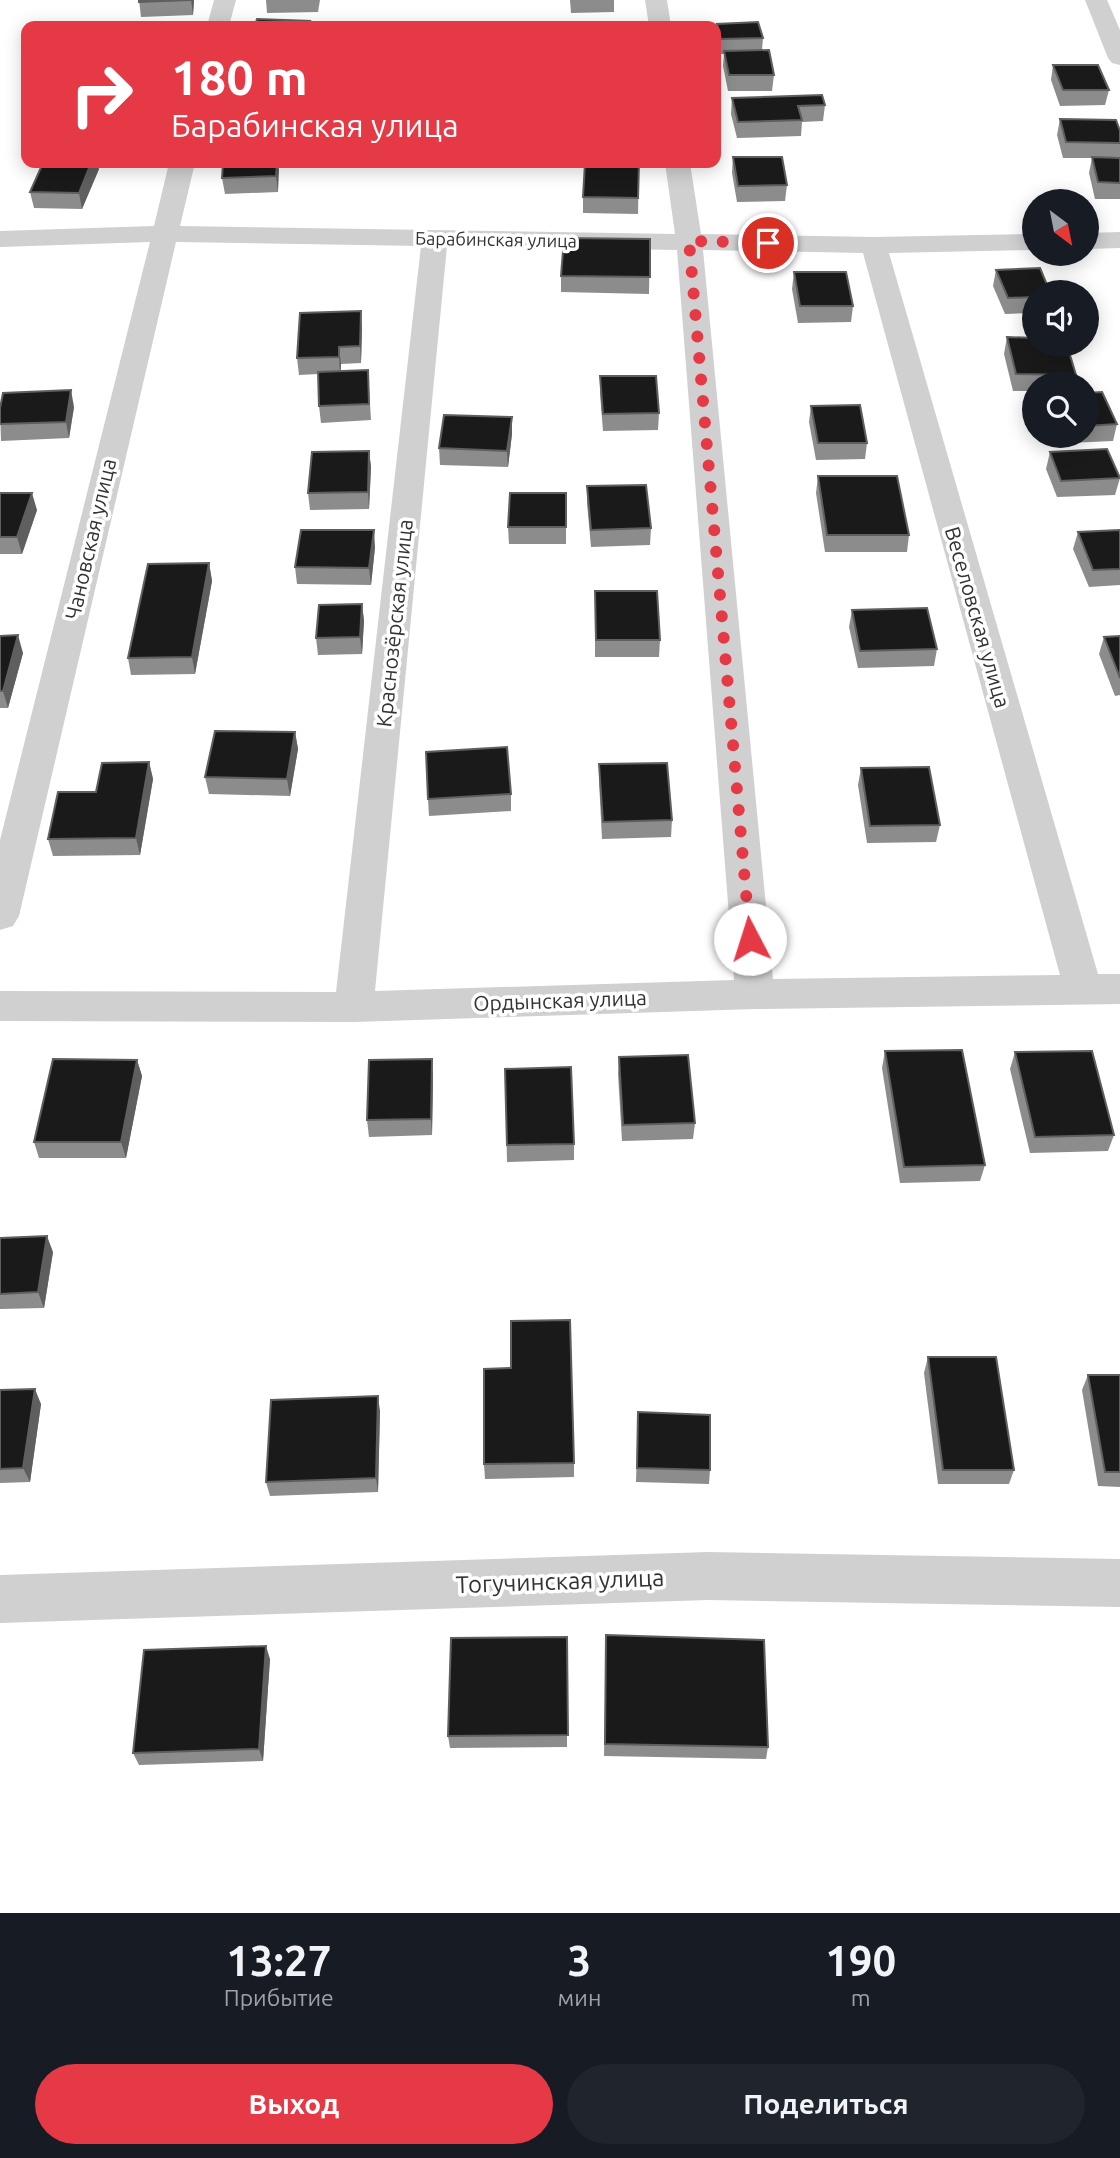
<!DOCTYPE html>
<html lang="ru">
<head>
<meta charset="utf-8">
<style>
	body { margin:0; font-family:Ubuntu,sans-serif; background:#20242c; color:#f1f3f6; height:100vh; display:flex; flex-direction:column; font-size:26px; white-space:nowrap }
	* { box-sizing:border-box; margin:0 }
	p { font-size:23px; color:#9ea1a6 }
	.icon { flex:none; width:38px; height:38px; fill:none; stroke:currentColor; stroke-width:2; stroke-linecap:round; stroke-linejoin:round }
	.map { position:relative; height:1913px; overflow:hidden }
	.panel { display:flex; flex-direction:column; background:#171b24; flex:1 }
	.panel>* { flex:none }
	.guide { position:absolute; left:21px; top:21px; width:700px; height:147px; border-radius:14px; box-shadow:0 4px 18px #0003; background:#e63946; color:#fff; overflow:hidden }
	.needle { width:46px; rotate:148deg }
	.buttons { position:absolute; left:1022px; top:189px; display:grid; gap:14px }
	.buttons a { display:grid; place-items:center; width:77px; height:77px; border-radius:50%; background:#171b24; box-shadow:0 4px 18px #0003; font-size:35px }
	.pin { position:absolute; display:grid; place-items:center; width:60px; height:60px; color:#fff; margin:-30px; border:4px solid #fff; border-radius:50%; box-shadow:0 2px 7px #0007 }
	.me { position:absolute; width:77px; margin:-38px; rotate:355deg; stroke-linejoin:round; filter:drop-shadow(0 0 5px #0008) }
	.turn { display:flex; align-items:center; gap:24px; height:147px; padding:0 35px; font-size:32px }
	.turn .icon { width:91px; height:91px; stroke-width:2.5 }
	.turn b { display:block; font-size:49px; line-height:60px }
	.eta { display:flex; justify-content:space-evenly; align-items:center; height:119px; text-align:center }
	.eta b { font-size:42px; font-weight:700; line-height:49px }
	.action { display:flex; gap:14px; margin-top:auto; padding:14px 35px }
	.action a { flex:1; height:80px; border-radius:42px; background:#e63946; color:#fff; font-size:28px; font-weight:700; line-height:80px; text-align:center }
	.action a+a { background:#20242c; color:#f1f3f6 }
	.map>svg:first-child { display:block }
	.lines { fill:none; stroke-linecap:round; stroke-linejoin:round }
	.minor { fill:#d0d0d0; fill-rule:evenodd }
	.wall { fill:#8c8c8c }
	.shaded-wall { fill:#5f5f5f }
	.building { fill:#1a1a1a; stroke:#5f5f5f; stroke-width:2 }
	.route { stroke:#e63946; stroke-width:12; stroke-dasharray:0 21.6 }
	.labels { text-anchor:middle; dominant-baseline:central; stroke-width:7; stroke-linejoin:round; paint-order:stroke }
	.far-street-label { font-size:18px; fill:#333; stroke:#fff }
	.street-label { font-size:21px; fill:#333; stroke:#fff }
	.near-street-label { font-size:24px; fill:#333; stroke:#fff }
</style>
</head>
<body>
<div class="map">
<svg width="1120" height="1913" viewBox="0 0 1120 1913">
	<rect width="100%" height="100%" fill="#fff"/>
	<g class="lines">
		<g class="minor">
			<path d="M 214,0 L 236,0 L 229,26 L 207,26 Z"/>
			<path d="M 645,0 L 667,0 L 671,26 L 649,26 Z"/>
			<path d="M 1085,0 L 1107,0 L 1120,30 L 1120,65 L 1112,63 L 1108,58 Z"/>
			<path d="M 169,163 L 195,163 L 180,226 L 675,234 L 665,163 L 690,163 L 701,234 L 874,237 L 1034,234 L 1034,250 L 889,253 L 1098,974 L 1120,974 L 1120,1004 L 755,1009 L 354,1022 L 0,1021 L 0,991 L 336,992 L 421,246 L 176,242 L 19,916 L 13,926 L 0,930 L 0,840 L 150,242 L 0,247 L 0,231 L 154,226 ZM 447,246 L 677,250 L 734,980 L 375,991 ZM 703,250 L 863,253 L 1060,975 L 773,979 Z"/>
			<path d="M 1120,232 L 1120,248 L 1087,249 L 1087,233 Z"/>
			<path d="M 708,1552 L 1120,1559 L 1120,1607 L 708,1600 L 0,1623 L 0,1575 Z"/>
		</g>
	</g>
	<g class="wall">
		<path d="M 139,0 L 194,0 L 193,15 L 141,17 Z"/>
		<path d="M 266,0 L 320,0 L 318,12 L 267,13 Z"/>
		<path d="M 570,0 L 614,0 L 614,12 L 571,13 Z"/>
		<path d="M 717,24 L 763,38 L 762,50 L 774,75 L 772,91 L 728,91 L 723,66 L 724,54 L 720,54 L 716,39 Z"/>
		<path d="M 1053,65 L 1109,90 L 1105,105 L 1060,106 L 1051,80 Z"/>
		<path d="M 732,98 L 825,105 L 823,121 L 802,122 L 801,136 L 737,138 L 731,114 Z"/>
		<path d="M 1060,119 L 1120,131 L 1120,199 L 1095,199 L 1089,173 L 1092,158 L 1063,158 L 1057,135 Z"/>
		<path d="M 733,157 L 787,185 L 785,201 L 737,202 L 732,173 Z"/>
		<path d="M 223,163 L 278,163 L 278,192 L 225,194 L 222,178 Z"/>
		<path d="M 639,163 L 638,214 L 583,213 L 583,197 Z"/>
		<path d="M 99,169 L 82,209 L 34,208 L 30,192 Z"/>
		<path d="M 650,239 L 649,294 L 561,292 L 561,276 Z"/>
		<path d="M 996,270 L 1034,292 L 1034,313 L 1005,314 L 993,286 Z"/>
		<path d="M 794,272 L 853,306 L 851,322 L 798,323 L 792,289 Z"/>
		<path d="M 362,327 L 361,363 L 341,364 L 341,371 L 369,387 L 371,420 L 321,423 L 319,406 L 318,374 L 299,375 L 297,358 Z"/>
		<path d="M 1007,337 L 1076,375 L 1074,383 L 1034,383 L 1034,391 L 1013,391 L 1004,354 Z"/>
		<path d="M 600,376 L 659,413 L 658,430 L 603,431 L 600,393 Z"/>
		<path d="M 1087,393 L 1117,424 L 1113,441 L 1046,444 L 1043,436 L 1087,436 Z"/>
		<path d="M 811,406 L 867,443 L 865,459 L 816,460 L 809,422 Z"/>
		<path d="M 74,407 L 69,438 L 1,441 L 0,408 Z"/>
		<path d="M 512,417 L 512,434 L 508,467 L 440,465 L 439,448 Z"/>
		<path d="M 369,451 L 371,467 L 369,509 L 310,510 L 308,493 Z"/>
		<path d="M 1050,452 L 1120,478 L 1115,495 L 1057,497 L 1046,469 Z"/>
		<path d="M 818,476 L 909,535 L 907,552 L 825,552 L 816,493 Z"/>
		<path d="M 587,486 L 651,528 L 650,545 L 591,547 L 587,503 Z"/>
		<path d="M 0,493 L 37,510 L 22,554 L 0,554 Z"/>
		<path d="M 566,493 L 566,544 L 509,544 L 508,527 Z"/>
		<path d="M 1120,530 L 1120,585 L 1089,587 L 1073,549 L 1078,532 Z"/>
		<path d="M 375,547 L 371,585 L 297,584 L 295,567 Z"/>
		<path d="M 209,563 L 212,581 L 195,674 L 131,675 L 128,658 Z"/>
		<path d="M 595,591 L 660,640 L 659,657 L 595,657 Z"/>
		<path d="M 362,604 L 364,621 L 362,654 L 318,655 L 316,638 Z"/>
		<path d="M 852,610 L 937,649 L 934,666 L 858,668 L 849,627 Z"/>
		<path d="M 0,636 L 23,653 L 8,708 L 0,708 Z"/>
		<path d="M 1120,636 L 1120,695 L 1115,696 L 1099,654 L 1104,637 Z"/>
		<path d="M 295,732 L 298,749 L 290,796 L 209,794 L 205,777 Z"/>
		<path d="M 149,762 L 153,779 L 140,855 L 53,856 L 48,839 L 96,792 Z"/>
		<path d="M 599,764 L 672,820 L 671,837 L 602,839 L 599,781 Z"/>
		<path d="M 861,768 L 940,825 L 936,842 L 867,843 L 858,785 Z"/>
		<path d="M 511,794 L 511,811 L 429,816 L 428,799 Z"/>
		<path d="M 885,1051 L 985,1165 L 980,1181 L 900,1183 L 882,1068 Z"/>
		<path d="M 1015,1052 L 1114,1135 L 1108,1151 L 1030,1153 L 1010,1069 Z"/>
		<path d="M 619,1057 L 695,1123 L 693,1139 L 622,1141 L 618,1074 Z"/>
		<path d="M 137,1060 L 142,1076 L 126,1158 L 39,1158 L 34,1142 Z"/>
		<path d="M 505,1069 L 574,1144 L 574,1160 L 507,1162 Z"/>
		<path d="M 433,1075 L 432,1135 L 369,1137 L 367,1120 Z"/>
		<path d="M 0,1238 L 53,1252 L 44,1308 L 0,1309 Z"/>
		<path d="M 928,1357 L 1014,1470 L 1009,1484 L 938,1484 L 924,1373 Z"/>
		<path d="M 1088,1375 L 1120,1375 L 1120,1487 L 1098,1486 L 1082,1390 Z"/>
		<path d="M 0,1390 L 41,1404 L 30,1482 L 0,1483 Z"/>
		<path d="M 380,1411 L 378,1492 L 270,1496 L 266,1482 Z"/>
		<path d="M 638,1412 L 710,1470 L 709,1484 L 636,1482 Z"/>
		<path d="M 574,1463 L 574,1477 L 485,1479 L 484,1464 Z"/>
		<path d="M 567,1637 L 567,1747 L 450,1748 L 448,1736 Z"/>
		<path d="M 606,1648 L 768,1747 L 766,1759 L 604,1756 Z"/>
		<path d="M 270,1659 L 263,1761 L 139,1765 L 133,1753 Z"/>
	</g>
	<g class="shaded-wall">
		<path d="M 191,0 L 194,0 L 193,15 Z"/>
		<path d="M 91,163 L 97,163 L 99,169 L 82,209 L 79,193 Z"/>
		<path d="M 277,163 L 278,163 L 279,170 L 278,192 L 276,176 Z"/>
		<path d="M 361,311 L 362,327 L 361,363 L 360,346 Z"/>
		<path d="M 339,347 L 341,364 L 340,373 L 339,357 Z"/>
		<path d="M 71,390 L 74,407 L 69,438 L 66,422 Z"/>
		<path d="M 512,417 L 512,434 L 508,467 L 507,451 Z"/>
		<path d="M 369,451 L 371,467 L 369,509 L 368,492 Z"/>
		<path d="M 32,493 L 37,510 L 22,554 L 17,537 Z"/>
		<path d="M 374,530 L 375,547 L 371,585 L 369,568 Z"/>
		<path d="M 209,563 L 212,581 L 195,674 L 192,657 Z"/>
		<path d="M 362,604 L 364,621 L 362,654 L 360,637 Z"/>
		<path d="M 18,635 L 23,653 L 8,708 L 3,691 Z"/>
		<path d="M 295,732 L 298,749 L 290,796 L 287,779 Z"/>
		<path d="M 149,762 L 153,779 L 140,855 L 136,838 Z"/>
		<path d="M 432,1059 L 433,1075 L 432,1135 L 431,1119 Z"/>
		<path d="M 137,1060 L 142,1076 L 126,1158 L 121,1142 Z"/>
		<path d="M 47,1236 L 53,1252 L 44,1308 L 38,1292 Z"/>
		<path d="M 35,1389 L 41,1404 L 30,1482 L 23,1468 Z"/>
		<path d="M 378,1396 L 380,1411 L 378,1492 L 376,1478 Z"/>
		<path d="M 266,1646 L 270,1659 L 263,1761 L 259,1749 Z"/>
	</g>
	<g class="building">
		<path d="M 139,0 L 191,0 L 139,2 Z"/>
		<path d="M 257,19 L 310,21 L 308,26 L 255,26 Z"/>
		<path d="M 758,22 L 763,38 L 721,39 L 717,24 Z"/>
		<path d="M 132,24 L 171,25 L 171,26 L 131,26 Z"/>
		<path d="M 769,50 L 774,75 L 729,75 L 724,51 Z"/>
		<path d="M 1053,65 L 1098,65 L 1109,90 L 1063,90 Z"/>
		<path d="M 822,95 L 825,105 L 798,106 L 802,120 L 738,122 L 732,98 Z"/>
		<path d="M 1060,119 L 1116,120 L 1120,131 L 1120,143 L 1066,142 Z"/>
		<path d="M 733,157 L 782,157 L 787,185 L 738,186 Z"/>
		<path d="M 1092,157 L 1120,158 L 1120,183 L 1098,182 Z"/>
		<path d="M 43,163 L 91,163 L 79,193 L 30,192 Z"/>
		<path d="M 223,163 L 277,163 L 276,176 L 222,178 Z"/>
		<path d="M 585,163 L 639,163 L 638,198 L 583,197 Z"/>
		<path d="M 564,238 L 650,239 L 650,277 L 561,276 Z"/>
		<path d="M 1040,268 L 1050,292 L 1034,292 L 1034,297 L 1008,298 L 996,270 Z"/>
		<path d="M 794,272 L 846,272 L 853,306 L 800,306 Z"/>
		<path d="M 361,311 L 360,346 L 339,347 L 339,357 L 297,358 L 300,313 Z"/>
		<path d="M 1007,337 L 1034,338 L 1034,345 L 1067,345 L 1076,375 L 1016,374 Z"/>
		<path d="M 368,370 L 369,404 L 319,406 L 318,372 Z"/>
		<path d="M 600,376 L 656,376 L 659,413 L 603,414 Z"/>
		<path d="M 71,390 L 66,422 L 0,424 L 0,408 L 3,393 Z"/>
		<path d="M 1102,392 L 1117,424 L 1087,426 L 1087,393 Z"/>
		<path d="M 860,405 L 867,443 L 818,443 L 811,406 Z"/>
		<path d="M 444,415 L 512,417 L 507,451 L 439,448 Z"/>
		<path d="M 1107,449 L 1120,478 L 1061,481 L 1050,452 Z"/>
		<path d="M 369,451 L 368,492 L 308,493 L 312,452 Z"/>
		<path d="M 818,476 L 897,476 L 909,535 L 827,535 Z"/>
		<path d="M 646,485 L 651,528 L 591,530 L 587,486 Z"/>
		<path d="M 0,493 L 32,493 L 17,537 L 0,537 Z"/>
		<path d="M 510,493 L 566,493 L 566,527 L 508,527 Z"/>
		<path d="M 301,530 L 374,530 L 369,568 L 295,567 Z"/>
		<path d="M 1120,530 L 1120,569 L 1093,570 L 1078,532 Z"/>
		<path d="M 209,563 L 192,657 L 128,658 L 148,564 Z"/>
		<path d="M 595,591 L 657,591 L 660,640 L 596,640 Z"/>
		<path d="M 362,604 L 360,637 L 316,638 L 319,605 Z"/>
		<path d="M 927,608 L 937,649 L 860,651 L 852,610 Z"/>
		<path d="M 18,635 L 3,691 L 0,691 L 0,636 Z"/>
		<path d="M 1120,636 L 1120,678 L 1104,637 Z"/>
		<path d="M 215,731 L 295,732 L 287,779 L 205,777 Z"/>
		<path d="M 507,747 L 511,794 L 428,799 L 426,752 Z"/>
		<path d="M 149,762 L 136,838 L 48,839 L 58,792 L 96,792 L 102,763 Z"/>
		<path d="M 667,763 L 672,820 L 603,822 L 599,764 Z"/>
		<path d="M 929,767 L 940,825 L 870,826 L 861,768 Z"/>
		<path d="M 962,1050 L 985,1165 L 904,1167 L 885,1051 Z"/>
		<path d="M 1092,1051 L 1114,1135 L 1035,1137 L 1015,1052 Z"/>
		<path d="M 688,1055 L 695,1123 L 623,1125 L 619,1057 Z"/>
		<path d="M 53,1059 L 137,1060 L 121,1142 L 34,1142 Z"/>
		<path d="M 432,1059 L 431,1119 L 367,1120 L 369,1060 Z"/>
		<path d="M 571,1067 L 574,1144 L 507,1145 L 505,1069 Z"/>
		<path d="M 47,1236 L 38,1292 L 0,1294 L 0,1238 Z"/>
		<path d="M 570,1320 L 574,1463 L 484,1464 L 484,1369 L 511,1368 L 511,1321 Z"/>
		<path d="M 928,1357 L 996,1357 L 1014,1470 L 943,1470 Z"/>
		<path d="M 1088,1375 L 1120,1375 L 1120,1472 L 1105,1472 Z"/>
		<path d="M 35,1389 L 23,1468 L 0,1469 L 0,1390 Z"/>
		<path d="M 378,1396 L 376,1478 L 266,1482 L 271,1400 Z"/>
		<path d="M 638,1412 L 710,1415 L 710,1470 L 637,1468 Z"/>
		<path d="M 606,1635 L 764,1640 L 768,1747 L 605,1744 Z"/>
		<path d="M 567,1637 L 568,1735 L 448,1736 L 451,1638 Z"/>
		<path d="M 266,1646 L 259,1749 L 133,1753 L 144,1650 Z"/>
	</g>
	<g class="lines">
		<path class="route" d="M 750,939 L 689,241 L 768,243"/>
	</g>
	<g class="labels">
		<g class="far-street-label">
			<text transform="translate(496 239) rotate(1)">Барабинская улица</text>
		</g>
		<g class="street-label">
			<text transform="translate(90 539) rotate(-77)">Чановская улица</text>
			<text transform="translate(978 617) rotate(74)">Веселовская улица</text>
			<text transform="translate(394 623) rotate(-84)">Краснозёрская улица</text>
			<text transform="translate(560 1000) rotate(-2)">Ордынская улица</text>
		</g>
		<g class="near-street-label">
			<text transform="translate(560 1581) rotate(-2)">Тогучинская улица</text>
		</g>
	</g>
</svg>
<div class="buttons">
<a><svg class="needle" viewBox="-14 -14 28 28"><path d="M0-13l5 13h-10z" fill="#e53935"/><path d="M0 13l5-13h-10z" fill="#9ea1a6"/></svg></a>
<a><svg class="icon" aria-label="sound" viewBox="0 0 24 24"><path d="M4 9h4l5-4v14l-5-4H4zM17 9q2 3 0 6"/></svg></a>
<a><svg class="icon" aria-label="search" viewBox="0 0 24 24"><circle cx="10" cy="10" r="6"/><path d="M15 15l6 6"/></svg></a>
</div>
<div class="pin" style="left:768px;top:243px;background:#d93025"><svg class="icon" aria-label="arrive" viewBox="0 0 24 24"><path d="M6 21V4h12l-3 4 3 4H6"/></svg></div>
<svg class="me" style="left:750px;top:939px" viewBox="-20 -20 40 40"><circle r="19" fill="#fff"/><path d="M0-13L10 11 0 6-10 11z" fill="#e63946"/></svg>
<div class="guide">
<div class="turn"><svg class="icon" aria-label="right" viewBox="0 0 24 24"><path d="M7 20v-9h11M14 6l5 5-5 5"/></svg><div><b>180 m</b>Барабинская улица</div></div>
</div>
</div>
<section class="panel">
<div class="eta">
<div><b>13:27</b><p>Прибытие</p></div>
<div><b>3</b><p>мин</p></div>
<div><b>190</b><p>m</p></div>
</div>
<div class="action"><a>Выход</a><a>Поделиться</a></div>
</section>
</body>
</html>
